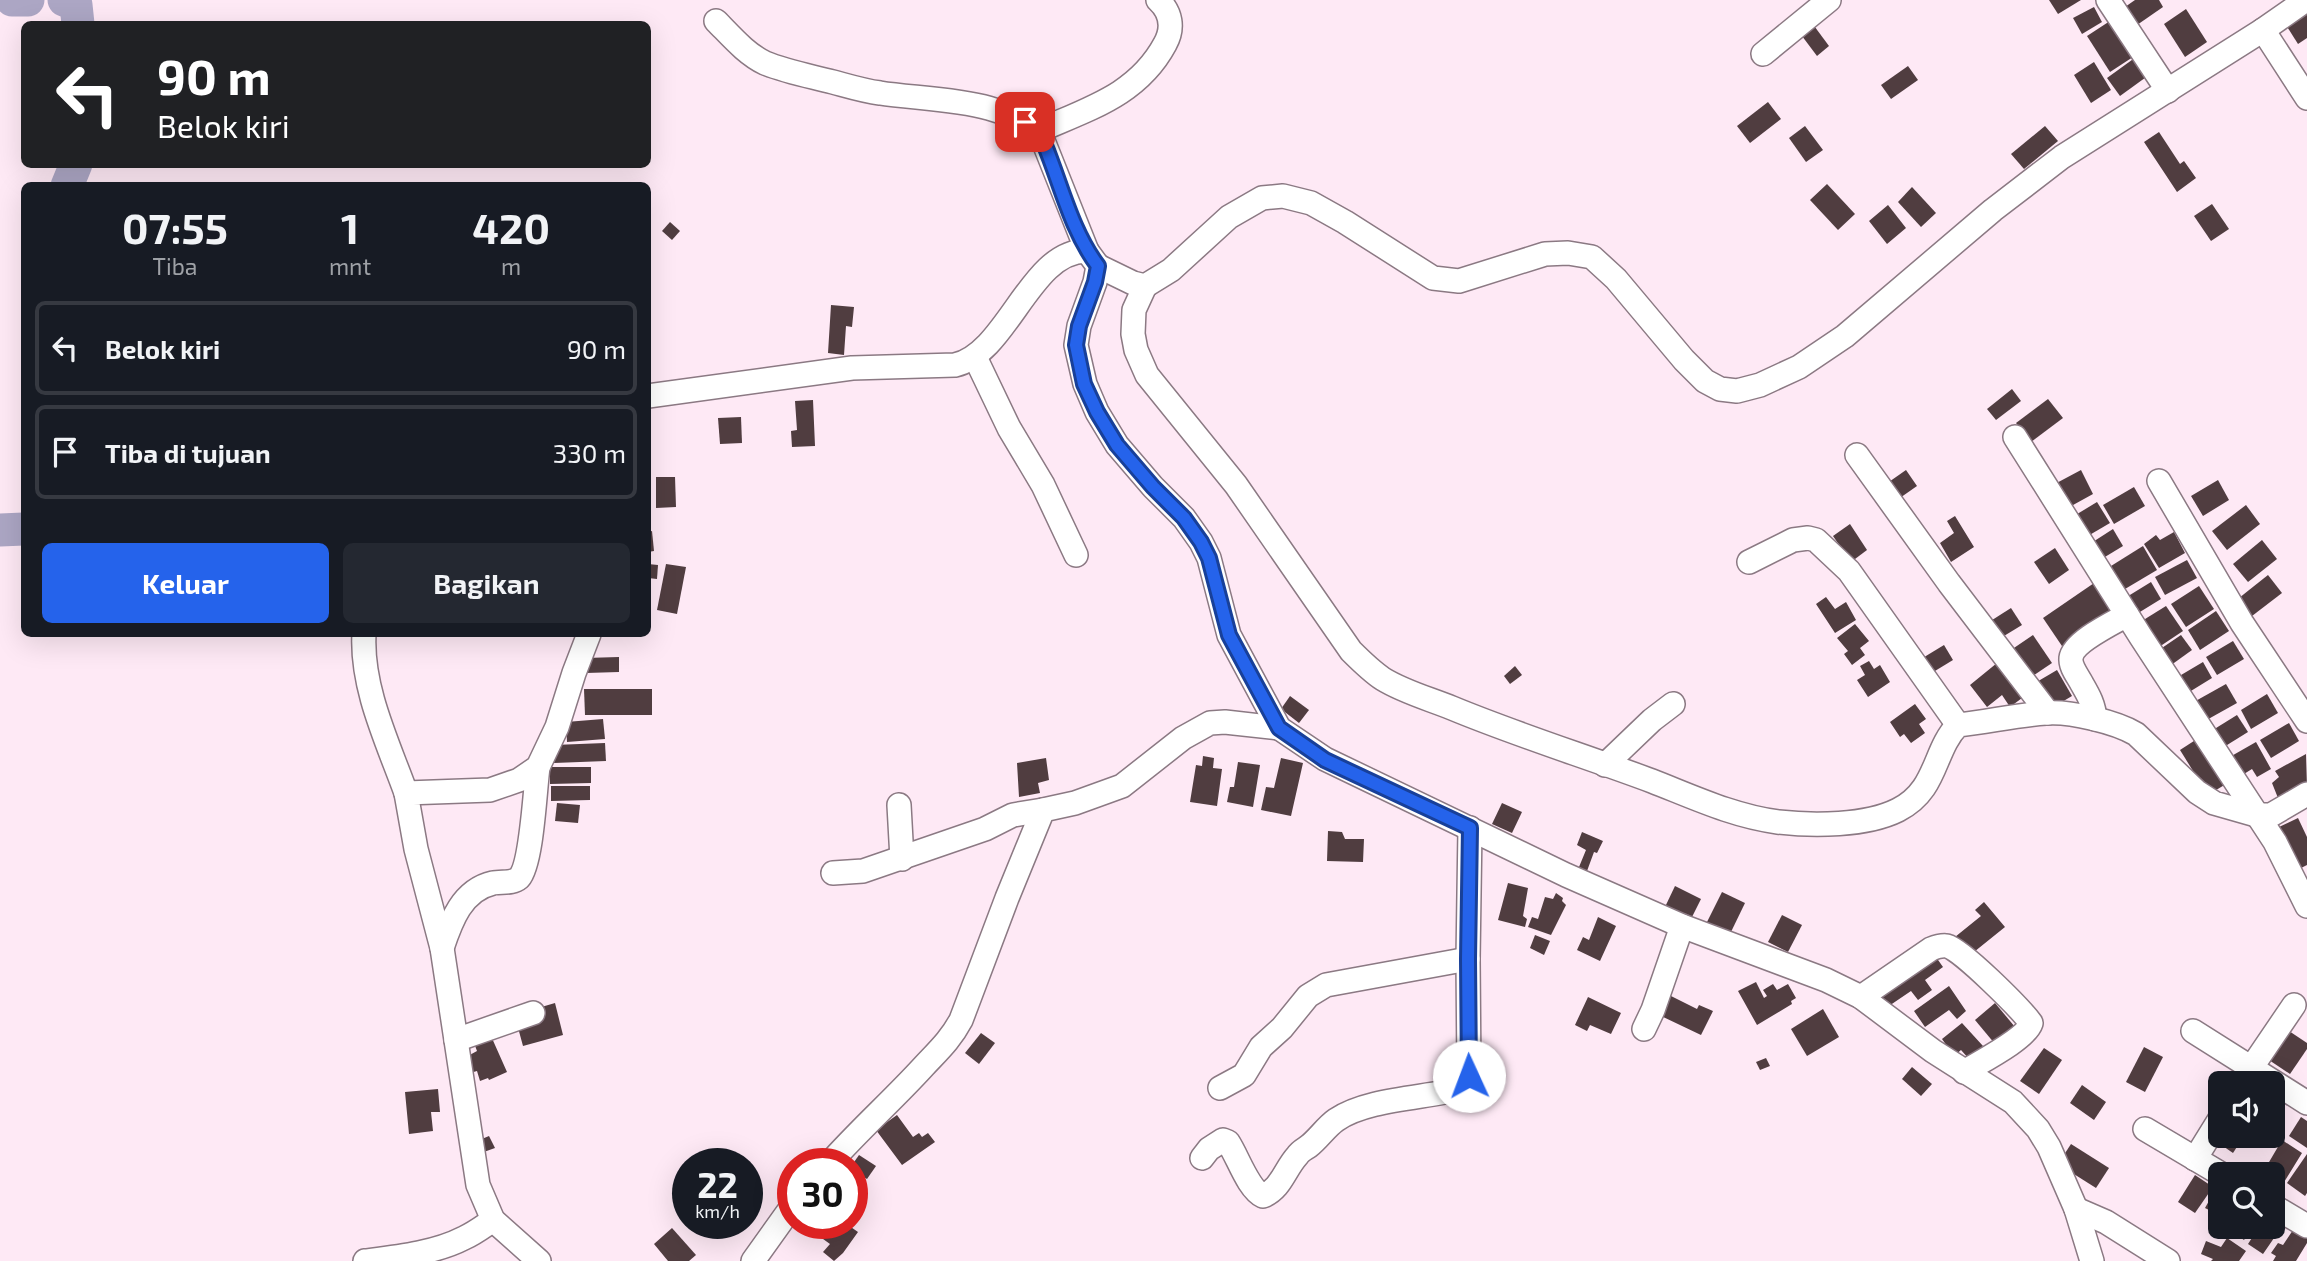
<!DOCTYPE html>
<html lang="id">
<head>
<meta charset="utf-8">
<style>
	body { margin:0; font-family:"Exo 2",sans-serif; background:#242831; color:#f1f3f6; height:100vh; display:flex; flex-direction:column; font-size:26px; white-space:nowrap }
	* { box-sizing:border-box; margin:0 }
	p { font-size:23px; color:#9ea1a6 }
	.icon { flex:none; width:38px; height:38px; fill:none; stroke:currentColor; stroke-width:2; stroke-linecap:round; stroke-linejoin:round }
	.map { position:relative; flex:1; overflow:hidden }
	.details { position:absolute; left:21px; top:182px; width:630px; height:455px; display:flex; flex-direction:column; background:#171b24; border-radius:10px; box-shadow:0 7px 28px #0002 }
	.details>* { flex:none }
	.top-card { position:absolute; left:21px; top:21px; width:630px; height:147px; border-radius:10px; box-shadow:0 7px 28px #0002; background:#202124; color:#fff; overflow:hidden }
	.fabs { position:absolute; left:2208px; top:1071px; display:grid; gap:14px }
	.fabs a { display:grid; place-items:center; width:77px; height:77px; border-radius:10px; background:#171b24; box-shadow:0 7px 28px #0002; font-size:35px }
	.speed { position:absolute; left:672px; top:1148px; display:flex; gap:14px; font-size:35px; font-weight:700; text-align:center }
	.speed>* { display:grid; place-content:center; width:91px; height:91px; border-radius:50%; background:#171b24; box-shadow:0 7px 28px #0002; line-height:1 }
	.speed small { font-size:18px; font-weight:400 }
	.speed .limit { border:10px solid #d22; background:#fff; color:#111 }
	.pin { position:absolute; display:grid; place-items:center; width:60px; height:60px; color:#fff; margin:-30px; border-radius:14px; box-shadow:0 4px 10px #0006 }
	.me { position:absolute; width:77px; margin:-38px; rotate:358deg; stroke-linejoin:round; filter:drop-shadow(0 0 5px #0008) }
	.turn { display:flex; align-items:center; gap:24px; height:147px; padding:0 21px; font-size:32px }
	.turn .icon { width:91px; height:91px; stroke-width:2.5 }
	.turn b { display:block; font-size:49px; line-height:60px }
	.eta { display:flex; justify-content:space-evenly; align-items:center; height:119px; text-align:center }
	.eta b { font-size:42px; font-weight:700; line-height:49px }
	.cta { display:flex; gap:14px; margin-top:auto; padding:14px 21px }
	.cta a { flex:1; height:80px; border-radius:10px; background:#2563eb; color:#fff; font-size:28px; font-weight:700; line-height:80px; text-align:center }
	.cta a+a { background:#242831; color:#f1f3f6 }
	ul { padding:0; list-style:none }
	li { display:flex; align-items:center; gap:21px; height:94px; margin:0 14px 10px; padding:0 7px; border:4px solid #363941; border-radius:10px }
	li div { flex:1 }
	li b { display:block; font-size:26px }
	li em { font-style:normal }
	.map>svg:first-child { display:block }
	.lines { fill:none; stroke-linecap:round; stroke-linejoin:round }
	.river { stroke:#aca6c4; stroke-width:33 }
	.building { fill:#503d40 }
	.minor-casing { stroke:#8b7983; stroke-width:26 }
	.minor { stroke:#fff; stroke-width:23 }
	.route-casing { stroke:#184099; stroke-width:18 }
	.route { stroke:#2563eb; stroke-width:12 }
</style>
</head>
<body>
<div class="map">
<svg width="2307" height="1261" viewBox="0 0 2307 1261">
	<rect width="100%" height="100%" fill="#fee9f5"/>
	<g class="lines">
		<g class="river">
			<path d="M 12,0 L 28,0"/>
			<path d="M 64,0 L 76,5 L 78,24"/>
			<path d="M 67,186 L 76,164"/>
			<path d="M 0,530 L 24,529"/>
		</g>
	</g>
	<g class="building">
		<path d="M 2049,0 L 2081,0 L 2058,14 Z"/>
		<path d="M 2135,0 L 2159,0 L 2163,7 L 2137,25 L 2125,7 Z"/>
		<path d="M 2094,7 L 2102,22 L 2082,34 L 2073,18 Z"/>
		<path d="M 2186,9 L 2207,42 L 2185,57 L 2164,24 Z"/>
		<path d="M 2307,11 L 2307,38 L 2298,44 L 2286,25 Z"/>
		<path d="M 1809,19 L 1829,46 L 1817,56 L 1796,28 Z"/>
		<path d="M 2110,21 L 2133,57 L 2110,72 L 2087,36 Z"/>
		<path d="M 2136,57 L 2149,75 L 2120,96 L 2107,78 Z"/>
		<path d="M 2094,62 L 2111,90 L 2091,103 L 2074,75 Z"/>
		<path d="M 1908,66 L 1918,80 L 1891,99 L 1881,85 Z"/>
		<path d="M 1768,102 L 1781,119 L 1750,143 L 1737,126 Z"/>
		<path d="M 1805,126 L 1823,150 L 1806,162 L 1789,138 Z"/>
		<path d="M 2045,126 L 2058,141 L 2024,169 L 2011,154 Z"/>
		<path d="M 2159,132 L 2180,164 L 2184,161 L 2196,178 L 2177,192 L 2144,142 Z"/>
		<path d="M 1827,184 L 1855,214 L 1838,230 L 1810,200 Z"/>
		<path d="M 1912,187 L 1936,213 L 1921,227 L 1898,202 Z"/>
		<path d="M 2212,204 L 2229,229 L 2211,241 L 2194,216 Z"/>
		<path d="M 1888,205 L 1906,228 L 1887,244 L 1869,221 Z"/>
		<path d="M 670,222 L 680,231 L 672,240 L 662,231 Z"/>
		<path d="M 831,305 L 854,307 L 852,327 L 846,326 L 844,355 L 828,353 Z"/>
		<path d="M 2012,389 L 2021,401 L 1996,420 L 1987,409 Z"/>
		<path d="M 2048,399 L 2063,418 L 2031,442 L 2016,423 Z"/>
		<path d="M 813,400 L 815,446 L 792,447 L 791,431 L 797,430 L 795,401 Z"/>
		<path d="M 741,417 L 742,443 L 720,444 L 718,418 Z"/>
		<path d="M 1906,470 L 1917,486 L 1897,500 L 1886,484 Z"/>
		<path d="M 2081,470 L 2093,494 L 2064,510 L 2051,486 Z"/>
		<path d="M 656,477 L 675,477 L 676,507 L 656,508 Z"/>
		<path d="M 2218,480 L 2229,500 L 2203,516 L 2191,496 Z"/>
		<path d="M 2134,487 L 2145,506 L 2114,524 L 2103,505 Z"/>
		<path d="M 2097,502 L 2110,523 L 2081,540 L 2069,519 Z"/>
		<path d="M 2246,505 L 2260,524 L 2227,550 L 2212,531 Z"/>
		<path d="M 1955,516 L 1974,547 L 1951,562 L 1940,543 L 1954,533 L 1947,521 Z"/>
		<path d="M 1850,524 L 1867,550 L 1851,562 L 1833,536 Z"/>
		<path d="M 2113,529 L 2123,546 L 2095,563 L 2085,547 Z"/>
		<path d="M 652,531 L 654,551 L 648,552 L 648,532 Z"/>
		<path d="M 2174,532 L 2185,553 L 2159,568 L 2144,544 L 2156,535 L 2160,540 Z"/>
		<path d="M 2262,540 L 2277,559 L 2248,582 L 2233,564 Z"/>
		<path d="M 2143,546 L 2157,570 L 2125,589 L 2111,566 Z"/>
		<path d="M 2055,548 L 2069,570 L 2049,584 L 2034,562 Z"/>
		<path d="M 2187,560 L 2197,578 L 2165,595 L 2155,577 Z"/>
		<path d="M 648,564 L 658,565 L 657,579 L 648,578 Z"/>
		<path d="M 666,564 L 686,567 L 677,614 L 657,610 Z"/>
		<path d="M 2268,575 L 2282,593 L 2252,616 L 2239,598 Z"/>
		<path d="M 2097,581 L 2118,613 L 2064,649 L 2043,618 Z"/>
		<path d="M 2151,582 L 2161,599 L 2135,615 L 2125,598 Z"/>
		<path d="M 2199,586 L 2214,609 L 2186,627 L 2171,604 Z"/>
		<path d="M 1826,597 L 1835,609 L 1846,602 L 1856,620 L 1835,633 L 1816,604 Z"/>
		<path d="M 2166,606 L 2183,631 L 2153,651 L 2137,624 Z"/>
		<path d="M 2011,608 L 2022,625 L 1999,639 L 1989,622 Z"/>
		<path d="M 2216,611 L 2229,631 L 2200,650 L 2188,630 Z"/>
		<path d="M 1855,624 L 1869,641 L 1860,648 L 1865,655 L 1852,665 L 1844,654 L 1848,651 L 1837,638 Z"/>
		<path d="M 2033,635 L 2052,663 L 2027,680 L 2008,652 Z"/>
		<path d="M 2181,635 L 2192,650 L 2167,668 L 2156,652 Z"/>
		<path d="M 2233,641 L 2244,659 L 2217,675 L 2206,657 Z"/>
		<path d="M 1944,645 L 1953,660 L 1930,674 L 1921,659 Z"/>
		<path d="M 619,657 L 619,672 L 586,673 L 585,658 Z"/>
		<path d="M 1869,661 L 1874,669 L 1880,665 L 1890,682 L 1868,697 L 1857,680 L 1865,675 L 1860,666 Z"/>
		<path d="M 2203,662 L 2212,678 L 2186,694 L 2176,678 Z"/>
		<path d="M 1997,663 L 2022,698 L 2010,707 L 2002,695 L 1987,707 L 1970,685 Z"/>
		<path d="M 1515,666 L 1522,675 L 1510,684 L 1504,676 Z"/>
		<path d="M 2057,670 L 2072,696 L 2050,709 L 2035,683 Z"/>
		<path d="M 2226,684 L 2237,703 L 2203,722 L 2192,703 Z"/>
		<path d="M 584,689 L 652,689 L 652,715 L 585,715 Z"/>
		<path d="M 2267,694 L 2278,713 L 2251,729 L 2241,710 Z"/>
		<path d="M 1290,696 L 1309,710 L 1299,723 L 1281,709 Z"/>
		<path d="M 1915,704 L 1926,719 L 1919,724 L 1925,733 L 1911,743 L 1904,734 L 1900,737 L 1890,722 Z"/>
		<path d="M 2237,715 L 2248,732 L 2219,750 L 2208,733 Z"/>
		<path d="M 603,719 L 605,739 L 567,742 L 566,722 Z"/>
		<path d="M 2289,723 L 2299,741 L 2271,758 L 2260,740 Z"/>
		<path d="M 2197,739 L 2226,784 L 2208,795 L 2180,750 Z"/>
		<path d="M 2256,742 L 2271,769 L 2257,777 L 2252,769 L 2239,777 L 2228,758 Z"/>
		<path d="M 605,743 L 606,761 L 554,763 L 554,745 Z"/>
		<path d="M 2306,754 L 2307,787 L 2278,798 L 2272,783 L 2279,777 L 2275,771 Z"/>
		<path d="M 1203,756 L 1214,758 L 1213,768 L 1222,769 L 1217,806 L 1190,802 L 1196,765 L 1202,766 Z"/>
		<path d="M 1046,758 L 1049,780 L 1038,783 L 1040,793 L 1019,797 L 1017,763 Z"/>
		<path d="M 1281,758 L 1303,763 L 1291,816 L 1261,810 L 1266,787 L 1274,788 Z"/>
		<path d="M 1238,762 L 1260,765 L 1253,807 L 1227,802 L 1230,787 L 1234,787 Z"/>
		<path d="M 550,767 L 591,767 L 591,783 L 550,784 Z"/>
		<path d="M 551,786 L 590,786 L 590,800 L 551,801 Z"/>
		<path d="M 557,803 L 580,805 L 578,823 L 555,821 Z"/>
		<path d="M 1502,803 L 1522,812 L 1512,833 L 1492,824 Z"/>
		<path d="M 2298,818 L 2307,837 L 2307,865 L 2299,869 L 2279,827 Z"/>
		<path d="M 1328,831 L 1342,832 L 1345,839 L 1364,839 L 1363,862 L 1327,861 Z"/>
		<path d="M 1582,832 L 1603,841 L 1597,853 L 1594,852 L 1587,871 L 1579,867 L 1586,850 L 1577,845 Z"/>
		<path d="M 1508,883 L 1528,888 L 1523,916 L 1527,919 L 1525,927 L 1498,920 Z"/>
		<path d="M 1675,886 L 1701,899 L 1691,919 L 1665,907 Z"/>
		<path d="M 1722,892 L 1745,903 L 1730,934 L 1707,922 Z"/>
		<path d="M 1556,893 L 1563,898 L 1562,901 L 1566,905 L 1551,935 L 1528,927 L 1532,917 L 1538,919 L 1545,897 L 1553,899 Z"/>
		<path d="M 1984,902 L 2005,927 L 1969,956 L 1955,937 L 1981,916 L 1975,910 Z"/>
		<path d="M 1782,915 L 1802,925 L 1788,952 L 1768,942 Z"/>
		<path d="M 1598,917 L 1616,926 L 1600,961 L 1577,950 L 1583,937 L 1589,940 Z"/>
		<path d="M 1535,935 L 1550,941 L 1544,955 L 1530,948 Z"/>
		<path d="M 1931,950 L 1943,967 L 1925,980 L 1932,990 L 1918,1000 L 1911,991 L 1883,1010 L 1871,994 Z"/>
		<path d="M 1756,982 L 1764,998 L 1767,996 L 1763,990 L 1773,984 L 1777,990 L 1788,984 L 1796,998 L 1791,1001 L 1792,1004 L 1757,1025 L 1738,991 Z"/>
		<path d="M 1949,986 L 1966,1011 L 1957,1019 L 1949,1010 L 1925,1027 L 1914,1011 Z"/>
		<path d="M 1671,996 L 1697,1009 L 1699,1005 L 1713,1011 L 1701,1035 L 1659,1015 L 1664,1003 L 1667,1005 Z"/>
		<path d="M 1588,997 L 1621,1013 L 1611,1034 L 1590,1025 L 1587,1031 L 1575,1025 Z"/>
		<path d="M 555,1003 L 563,1035 L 523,1046 L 517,1024 L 538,1008 Z"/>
		<path d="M 1995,1003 L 2015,1027 L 1995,1044 L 1975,1020 Z"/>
		<path d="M 1823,1009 L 1839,1037 L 1807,1056 L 1791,1029 Z"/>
		<path d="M 1962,1023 L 1983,1046 L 1969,1059 L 1961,1050 L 1954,1056 L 1942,1039 Z"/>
		<path d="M 2286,1029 L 2307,1043 L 2307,1049 L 2290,1074 L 2266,1058 Z"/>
		<path d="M 981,1033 L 995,1043 L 979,1064 L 965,1053 Z"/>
		<path d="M 491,1036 L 507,1072 L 489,1080 L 488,1078 L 480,1081 L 477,1071 L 470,1073 L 466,1057 L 477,1051 L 474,1043 Z"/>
		<path d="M 2144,1047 L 2163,1057 L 2145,1092 L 2126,1082 Z"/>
		<path d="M 2044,1048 L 2062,1060 L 2039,1094 L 2020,1081 Z"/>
		<path d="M 1766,1058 L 1770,1066 L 1760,1070 L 1756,1062 Z"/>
		<path d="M 1912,1067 L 1932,1084 L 1921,1096 L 1902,1079 Z"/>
		<path d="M 2082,1085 L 2106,1102 L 2094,1120 L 2070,1103 Z"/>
		<path d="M 438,1089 L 440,1112 L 431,1112 L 433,1131 L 409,1134 L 405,1092 Z"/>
		<path d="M 897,1115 L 913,1137 L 919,1133 L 922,1137 L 928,1133 L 935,1142 L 902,1165 L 876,1130 Z"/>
		<path d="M 2301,1117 L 2307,1121 L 2307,1148 L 2289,1136 Z"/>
		<path d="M 489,1136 L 495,1148 L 481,1153 L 477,1141 Z"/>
		<path d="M 2221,1136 L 2244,1136 L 2233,1153 L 2217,1142 Z"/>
		<path d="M 2282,1140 L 2302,1153 L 2281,1187 L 2273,1183 L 2273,1174 L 2262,1174 Z"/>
		<path d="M 2071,1144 L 2109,1168 L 2096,1188 L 2058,1164 Z"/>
		<path d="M 2307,1154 L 2307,1193 L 2305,1196 L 2287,1183 Z"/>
		<path d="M 859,1155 L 876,1166 L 867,1179 L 852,1170 L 852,1165 Z"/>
		<path d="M 2195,1175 L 2213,1187 L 2195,1213 L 2178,1202 Z"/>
		<path d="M 2218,1185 L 2221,1187 L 2221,1216 L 2205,1208 Z"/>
		<path d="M 2273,1219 L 2283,1225 L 2263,1254 L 2248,1244 L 2259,1227 L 2273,1227 Z"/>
		<path d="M 807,1223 L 845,1223 L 858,1232 L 843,1253 L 834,1261 L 823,1252 L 830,1244 L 805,1226 Z"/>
		<path d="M 2225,1227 L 2253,1227 L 2244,1240 Z"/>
		<path d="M 672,1228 L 696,1255 L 689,1261 L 668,1261 L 654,1244 Z"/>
		<path d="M 2293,1230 L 2307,1238 L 2307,1243 L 2296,1261 L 2273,1261 L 2276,1256 L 2271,1253 L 2278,1243 L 2283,1245 Z"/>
		<path d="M 2227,1238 L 2246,1251 L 2239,1261 L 2211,1261 L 2213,1259 L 2201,1254 L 2206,1241 L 2221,1247 Z"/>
	</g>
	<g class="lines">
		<g class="minor-casing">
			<g id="minor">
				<path d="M 2108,0 L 2168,91"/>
				<path d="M 716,21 C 731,36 746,54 765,63 C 787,72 810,76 833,82 C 848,86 864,91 880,93 C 930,101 1014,97 1044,143 L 1087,251"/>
				<path d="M 2263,30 L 2307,98"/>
				<path d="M 1763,54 L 1829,0"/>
				<path d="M 1036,132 C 1087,109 1137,96 1165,44 C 1174,28 1171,12 1158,0"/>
				<path d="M 1098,266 L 1133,283 L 1145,286 L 1171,270 L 1229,217 L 1262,198 L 1283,196 L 1311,203 L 1345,222 L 1433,278 L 1459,281 L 1545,254 L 1568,253 L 1592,257 L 1616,279 L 1684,360 L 1705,381 L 1720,389 L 1737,391 L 1760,385 L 1799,367 L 1845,336 L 1993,210 L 2062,157 L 2263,30 L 2306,0"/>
				<path d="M 1145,286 L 1134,310 L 1133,334 L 1136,350 L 1147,375 L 1236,485 L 1351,651 C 1361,661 1371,671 1383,679 C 1404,692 1430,699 1452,708 C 1517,735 1585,756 1652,781 C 1693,797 1733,816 1778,822 C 1813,826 1866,826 1898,810 C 1938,790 1933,750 1958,725 C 1987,722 2017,715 2046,713 C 2070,711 2116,722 2136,734 L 2197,792 L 2214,803 L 2256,815 L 2271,815 L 2307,794"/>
				<path d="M 975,357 L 1009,428 L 1043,485 L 1076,555"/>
				<path d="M 648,396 L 852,368 L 955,365 C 1008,353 1030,250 1087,251 L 1098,266 L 1095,282 L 1079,326 L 1076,345 L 1085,384 L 1097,412 L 1117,445 L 1153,487 L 1184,518 L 1201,542 L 1209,558 L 1229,635 L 1279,728 L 1325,759 L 1566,875 L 1682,926 L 1826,980 L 1861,997 L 1933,1051 L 2013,1102 L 2038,1129 L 2049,1147 L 2076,1209 L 2092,1261"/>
				<path d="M 2015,437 L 2141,637 L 2275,842 L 2307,906"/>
				<path d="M 1857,455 L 1949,583 L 2048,713"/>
				<path d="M 2159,481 L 2242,623 L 2307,721"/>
				<path d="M 1749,562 L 1793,540 L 1808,538 L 1816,540 L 1849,571 L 1958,725"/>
				<path d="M 364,634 C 361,688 388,743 406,793"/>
				<path d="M 2095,719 C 2094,705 2089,696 2082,684 C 2078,676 2070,667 2071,658 C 2073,642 2113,623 2127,615"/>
				<path d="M 1605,765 L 1652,720 L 1673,704"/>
				<path d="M 899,805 L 902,859"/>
				<path d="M 833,873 L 863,871 L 985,829 L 1013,815 L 1043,810"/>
				<path d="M 442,948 C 451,921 462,890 493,883 C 501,881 512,884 519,878 C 532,864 535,788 538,767"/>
				<path d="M 1861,997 L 1931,949 C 1936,947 1941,945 1947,946 C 1962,950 2020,1008 2031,1023 C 2026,1039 1980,1062 1964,1072"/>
				<path d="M 1644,1029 L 1653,1010 L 1682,926"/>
				<path d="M 2193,1031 L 2307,1103"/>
				<path d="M 456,1040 L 533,1013"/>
				<path d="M 2241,1083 L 2294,1005"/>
				<path d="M 1220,1088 L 1244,1075 L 1261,1047 L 1282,1028 L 1308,996 L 1326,985 L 1468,959"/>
				<path d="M 2145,1129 L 2221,1174"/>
				<path d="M 1202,1158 L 1209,1149 L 1223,1140 L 1228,1142 C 1238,1157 1248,1189 1263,1196 C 1281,1189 1285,1169 1297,1156 C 1300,1151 1305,1149 1309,1146 C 1319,1138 1326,1127 1336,1120 C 1366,1099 1424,1098 1460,1089 L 1465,1085 L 1469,1076 L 1468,959 L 1470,828"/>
				<path d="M 2195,1159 L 2221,1117"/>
				<path d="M 829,1164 C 859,1130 893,1100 924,1066 C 938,1051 951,1039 961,1020 L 1007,898 L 1043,810 L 1075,803 L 1122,786 L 1183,738 L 1210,723 L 1225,722 L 1279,728"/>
				<path d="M 2273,1206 L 2307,1226"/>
				<path d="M 2076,1209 L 2106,1222 L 2168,1261"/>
				<path d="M 365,1261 C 397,1257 435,1253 464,1238 C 475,1233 484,1226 493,1220"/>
				<path d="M 539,1261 L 493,1220 L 478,1185 L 442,948 L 416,849 L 406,793 L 490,790 L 519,780 L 538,767 L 557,727 L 574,673 L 589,634"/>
				<path d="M 753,1261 L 793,1205"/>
			</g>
		</g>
		<use href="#minor" class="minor"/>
	</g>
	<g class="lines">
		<g class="route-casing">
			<path id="route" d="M 1025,122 L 1037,131 L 1044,143 C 1061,184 1071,230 1098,266 L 1095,282 L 1079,326 L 1076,345 L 1084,384 L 1097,412 L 1117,445 L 1153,487 L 1184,518 L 1201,542 L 1209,558 L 1229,635 L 1279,728 L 1325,760 L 1470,828 L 1468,959 L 1469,1076"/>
		</g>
		<use href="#route" class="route"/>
	</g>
</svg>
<div class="fabs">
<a><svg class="icon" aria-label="sound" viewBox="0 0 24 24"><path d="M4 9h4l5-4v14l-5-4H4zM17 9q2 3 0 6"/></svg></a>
<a><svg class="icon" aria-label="search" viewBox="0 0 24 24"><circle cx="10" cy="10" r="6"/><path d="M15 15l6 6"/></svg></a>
</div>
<div class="speed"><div>22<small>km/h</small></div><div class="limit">30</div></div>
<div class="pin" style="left:1025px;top:122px;background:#d93025"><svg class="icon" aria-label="arrive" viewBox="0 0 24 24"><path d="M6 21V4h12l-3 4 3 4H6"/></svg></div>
<svg class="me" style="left:1469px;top:1076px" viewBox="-20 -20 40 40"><circle r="19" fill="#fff"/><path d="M0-13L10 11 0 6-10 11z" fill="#2563eb"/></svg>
<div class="top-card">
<div class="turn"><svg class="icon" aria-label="left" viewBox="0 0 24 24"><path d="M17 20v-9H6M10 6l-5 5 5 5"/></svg><div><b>90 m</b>Belok kiri</div></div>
</div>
<section class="details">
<div class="eta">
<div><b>07:55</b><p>Tiba</p></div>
<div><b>1</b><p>mnt</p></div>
<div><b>420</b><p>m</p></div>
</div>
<ul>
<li><svg class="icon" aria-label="left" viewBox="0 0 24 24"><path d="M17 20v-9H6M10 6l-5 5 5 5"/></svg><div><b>Belok kiri</b></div><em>90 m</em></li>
<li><svg class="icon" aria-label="arrive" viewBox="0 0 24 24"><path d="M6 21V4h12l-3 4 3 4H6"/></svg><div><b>Tiba di tujuan</b></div><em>330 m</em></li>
</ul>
<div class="cta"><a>Keluar</a><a>Bagikan</a></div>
</section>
</div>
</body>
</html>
